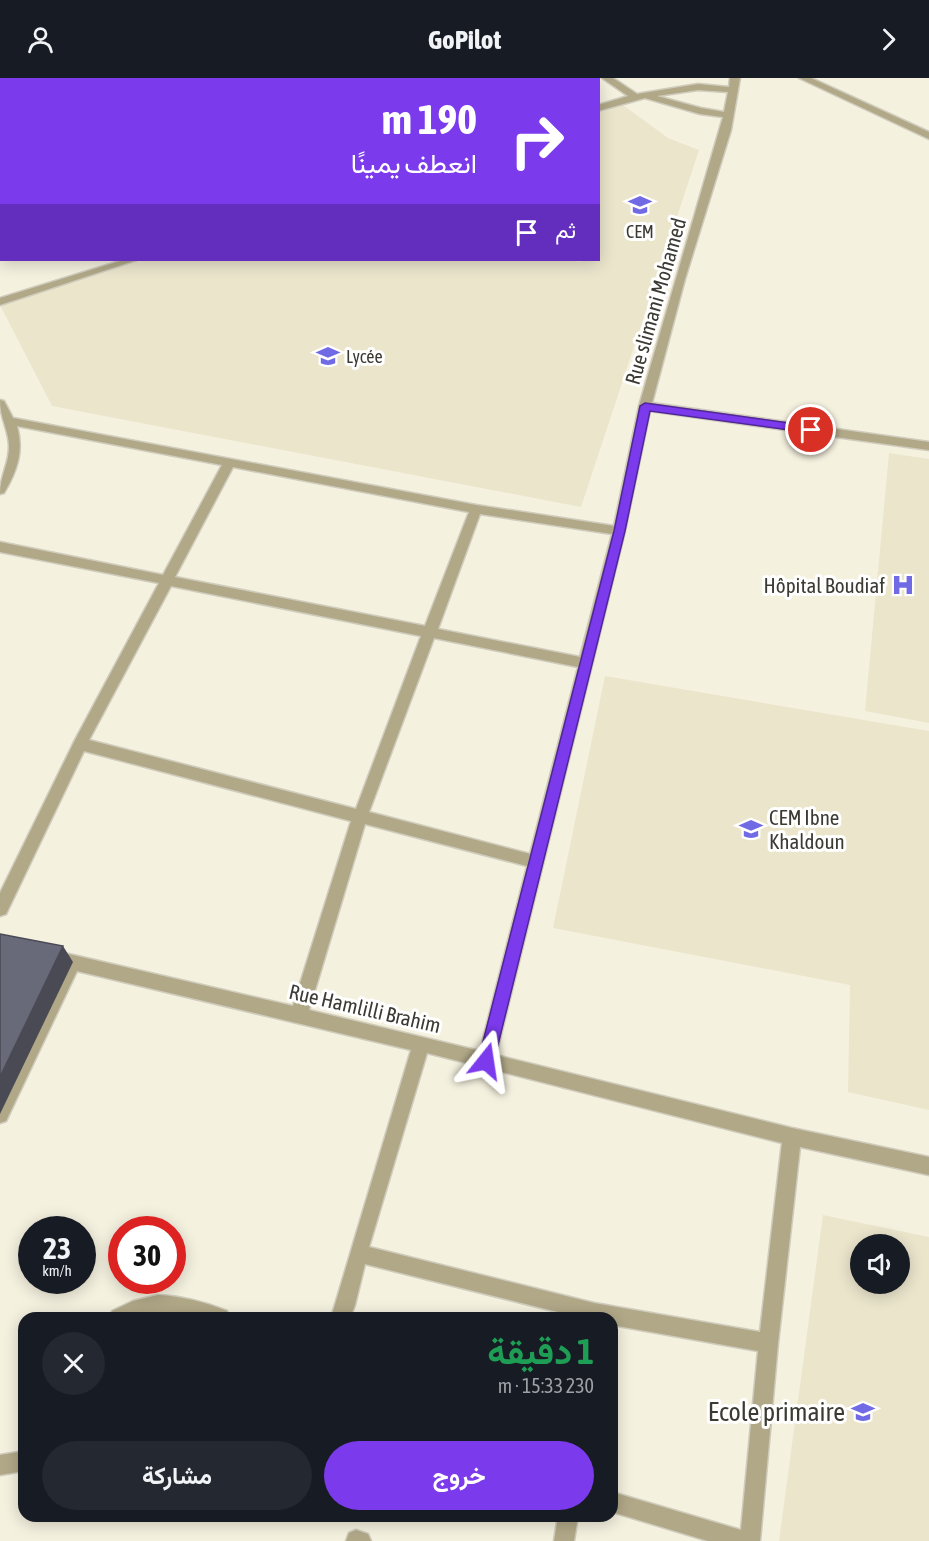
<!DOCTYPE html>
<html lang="ar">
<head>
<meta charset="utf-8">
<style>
	body { margin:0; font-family:"Asap Condensed",Vazirmatn,sans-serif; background:#242831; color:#f1f3f6; direction:rtl; height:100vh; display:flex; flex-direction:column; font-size:22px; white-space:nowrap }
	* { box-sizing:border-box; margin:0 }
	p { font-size:20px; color:#9ea1a6 }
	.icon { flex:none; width:33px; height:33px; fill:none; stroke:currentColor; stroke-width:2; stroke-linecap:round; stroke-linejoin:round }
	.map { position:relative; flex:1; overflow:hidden; direction:ltr }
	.sheet { position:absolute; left:18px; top:1234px; width:600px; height:210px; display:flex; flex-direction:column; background:#171b24; border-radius:18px; box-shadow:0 3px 15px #0003; direction:rtl }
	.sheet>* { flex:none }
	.top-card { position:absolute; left:0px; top:0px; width:600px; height:183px; box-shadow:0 3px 15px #0003; direction:rtl; background:#7c3aed; color:#fff; overflow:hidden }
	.tools { position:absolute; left:850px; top:1156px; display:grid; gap:12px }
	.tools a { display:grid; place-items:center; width:60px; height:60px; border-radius:50%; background:#171b24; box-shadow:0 3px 15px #0003; font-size:30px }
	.speed { position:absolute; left:18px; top:1138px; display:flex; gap:12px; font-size:30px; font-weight:700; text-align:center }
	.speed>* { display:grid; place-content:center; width:78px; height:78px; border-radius:50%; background:#171b24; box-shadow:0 3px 15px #0003; line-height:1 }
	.speed small { font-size:15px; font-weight:400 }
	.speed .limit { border:9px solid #d22; background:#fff; color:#111 }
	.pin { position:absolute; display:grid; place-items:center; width:51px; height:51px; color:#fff; margin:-26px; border:3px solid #fff; border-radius:50%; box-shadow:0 2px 6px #0007 }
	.me { position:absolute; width:66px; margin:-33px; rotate:15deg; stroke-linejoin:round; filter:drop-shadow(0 0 4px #0008) }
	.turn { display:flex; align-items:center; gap:21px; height:126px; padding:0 24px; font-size:27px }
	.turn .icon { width:78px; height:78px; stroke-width:2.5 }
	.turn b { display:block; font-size:42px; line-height:51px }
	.then { display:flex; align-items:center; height:57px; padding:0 24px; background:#0003; gap:12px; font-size:22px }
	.round { display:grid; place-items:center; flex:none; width:63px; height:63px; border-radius:32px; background:#242831 }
	.head { display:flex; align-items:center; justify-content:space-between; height:102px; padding:0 24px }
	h1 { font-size:36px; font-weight:700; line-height:45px; color:#1e9e55 }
	.primary-button { display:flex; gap:12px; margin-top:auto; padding:12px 24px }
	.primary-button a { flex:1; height:69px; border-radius:36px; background:#7c3aed; color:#fff; font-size:24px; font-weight:700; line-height:69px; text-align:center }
	.primary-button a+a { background:#242831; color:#f1f3f6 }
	header { display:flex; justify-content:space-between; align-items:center; height:78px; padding:0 24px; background:#171b24; font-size:27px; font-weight:700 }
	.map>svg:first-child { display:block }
	.built { fill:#ebe5cc; fill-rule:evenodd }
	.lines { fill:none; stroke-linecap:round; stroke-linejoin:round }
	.minor-casing { stroke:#d0ccbd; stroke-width:3 }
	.minor { fill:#b1a888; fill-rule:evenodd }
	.shaded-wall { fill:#4a4a55 }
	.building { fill:#696a79; stroke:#4a4a55; stroke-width:1.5 }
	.route { fill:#7c3aed; stroke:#51269a; stroke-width:1.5 }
	.labels { text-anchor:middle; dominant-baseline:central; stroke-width:6; stroke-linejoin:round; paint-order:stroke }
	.far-poi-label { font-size:18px; fill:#3b3a33; stroke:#fff }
	.street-label { font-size:21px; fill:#3b3a33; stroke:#fff }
	.poi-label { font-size:21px; fill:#3b3a33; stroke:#fff; text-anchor:end }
	.near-poi-label { font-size:26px; fill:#3b3a33; stroke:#fff; text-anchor:end }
</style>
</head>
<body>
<header><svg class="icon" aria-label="forward" viewBox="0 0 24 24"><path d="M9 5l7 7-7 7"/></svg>GoPilot<svg class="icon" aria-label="person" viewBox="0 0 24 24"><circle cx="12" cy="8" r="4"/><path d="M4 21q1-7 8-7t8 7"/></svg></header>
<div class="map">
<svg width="929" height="1463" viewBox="0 0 929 1463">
	<rect width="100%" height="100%" fill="#f5f1df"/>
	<g class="built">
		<path d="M 623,27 L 668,60 L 699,72 L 581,429 L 52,328 L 0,227 L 143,182 L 568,182 L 581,184 L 581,182 L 598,182 L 599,35 Z"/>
		<path d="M 889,375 L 929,381 L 929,645 L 865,633 Z"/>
		<path d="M 605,598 L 929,653 L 929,1032 L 848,1014 L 850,907 L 553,850 Z"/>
		<path d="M 823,1137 L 929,1159 L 929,1463 L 779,1463 ZM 861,1167 L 900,1167 L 900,1206 L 861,1206 Z"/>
	</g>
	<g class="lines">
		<g class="minor-casing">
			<g id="minor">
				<path d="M 134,0 L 144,0 L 144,2 L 135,2 Z"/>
				<path d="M 301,0 L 311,0 L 312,2 L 302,2 Z"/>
				<path d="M 452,0 L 462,0 L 463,2 L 453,2 Z"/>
				<path d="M 540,0 L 553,0 L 539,2 Z"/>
				<path d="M 602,0 L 613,0 L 637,16 L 698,6 L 729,9 L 730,0 L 740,0 L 731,52 L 685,201 L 652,325 L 929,364 L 929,372 L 650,333 L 625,453 L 496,977 L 792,1050 L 929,1079 L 929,1097 L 800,1069 L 778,1265 L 760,1463 L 708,1463 L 612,1434 L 612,1414 L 741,1452 L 758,1273 L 612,1247 L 612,1240 L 582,1240 L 365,1186 L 355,1227 L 350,1240 L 331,1240 L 411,972 L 77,893 L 6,1043 L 0,1045 L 0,1018 L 62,889 L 47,885 L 45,880 L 47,875 L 53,873 L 73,877 L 293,928 L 351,743 L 84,673 L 6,836 L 0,838 L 0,815 L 75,662 L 159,505 L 0,474 L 0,464 L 163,497 L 222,387 L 17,348 C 24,374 17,393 4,415 L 0,416 C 0,398 9,386 9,369 C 9,352 0,341 0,322 L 4,323 L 13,340 L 476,427 L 614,448 L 639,328 L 723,39 L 700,36 L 645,20 L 598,33 L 598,27 L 628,18 ZM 698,12 L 728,14 L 724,34 L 701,30 L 657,18 ZM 233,389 L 469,434 L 425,548 L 175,499 ZM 480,436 L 612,456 L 580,579 L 438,551 ZM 171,508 L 421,558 L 356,731 L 89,662 ZM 434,560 L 578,589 L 530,776 L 369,734 ZM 365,746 L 527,788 L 480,973 L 309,932 ZM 427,975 L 782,1065 L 760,1254 L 594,1225 L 369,1169 Z"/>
				<path d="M 799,0 L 811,0 L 929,54 L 929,61 Z"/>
				<path d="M 0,29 L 2,30 L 2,37 L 0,36 Z"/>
				<rect x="0" y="100" width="2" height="6"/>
				<path d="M 123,182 L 137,182 L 0,227 L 0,220 Z"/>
				<path d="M 158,1217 C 181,1218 205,1224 227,1233 L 230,1240 L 189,1240 L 158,1236 L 138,1240 L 110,1240 L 112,1233 L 133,1223 Z"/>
				<path d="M 24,1373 L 24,1393 L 0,1397 L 0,1377 Z"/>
				<path d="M 558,1438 L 578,1438 L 574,1463 L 554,1463 Z"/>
				<path d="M 356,1452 L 368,1456 L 371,1463 L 346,1463 L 349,1455 Z"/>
			</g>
		</g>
		<use href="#minor" class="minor"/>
	</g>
	<path class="shaded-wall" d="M 63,868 L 73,884 L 0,1036 L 0,999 Z"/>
	<path class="building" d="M 0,856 L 63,868 L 0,999 Z"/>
	<path class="route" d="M 645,325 L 811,348 L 816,352 L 811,355 L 650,333 L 625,453 L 494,983 L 491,988 L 486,990 L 480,988 L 478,983 L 614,453 L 640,328 Z"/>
	<defs>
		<g id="school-bare" transform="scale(1.8)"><path d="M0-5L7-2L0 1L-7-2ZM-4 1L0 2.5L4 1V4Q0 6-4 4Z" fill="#716ae5" stroke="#fff" stroke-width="2.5" paint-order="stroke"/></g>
		<g id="hospital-bare" transform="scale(1.8)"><path d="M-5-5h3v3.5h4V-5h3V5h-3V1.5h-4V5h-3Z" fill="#716ae5" stroke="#fff" stroke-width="2.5" paint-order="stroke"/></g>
	</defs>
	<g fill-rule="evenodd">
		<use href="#school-bare" x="640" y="127"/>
		<use href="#school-bare" x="328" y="278"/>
		<use href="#hospital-bare" x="903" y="507"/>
		<use href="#school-bare" x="751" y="751"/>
		<use href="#school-bare" x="863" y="1334"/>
	</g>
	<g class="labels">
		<g class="far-poi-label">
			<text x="640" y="153">CEM</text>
			<text x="346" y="278" text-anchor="start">Lycée</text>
		</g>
		<g class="street-label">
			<text transform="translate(655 223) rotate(-74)">Rue slimani Mohamed</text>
			<text transform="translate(365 930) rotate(13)">Rue Hamlilli Brahim</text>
		</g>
		<g class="poi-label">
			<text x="885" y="507">Hôpital Boudiaf</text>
			<text x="769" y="739" text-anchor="start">CEM Ibne<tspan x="769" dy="24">Khaldoun</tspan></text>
		</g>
		<g class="near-poi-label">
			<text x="845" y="1334">Ecole primaire</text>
		</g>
	</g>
</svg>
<div class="tools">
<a><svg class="icon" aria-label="sound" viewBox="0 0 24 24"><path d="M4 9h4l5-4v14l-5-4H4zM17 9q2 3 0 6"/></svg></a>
</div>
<div class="speed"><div>23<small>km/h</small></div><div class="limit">30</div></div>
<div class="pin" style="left:811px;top:352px;background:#d93025"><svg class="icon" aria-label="arrive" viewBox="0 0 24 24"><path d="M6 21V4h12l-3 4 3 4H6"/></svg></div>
<svg class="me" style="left:486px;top:983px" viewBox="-20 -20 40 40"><path d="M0-17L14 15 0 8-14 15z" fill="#7c3aed" stroke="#fff" stroke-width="4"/></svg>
<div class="top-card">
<div class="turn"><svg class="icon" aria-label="right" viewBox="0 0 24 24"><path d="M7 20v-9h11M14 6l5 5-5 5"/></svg><div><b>190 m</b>انعطف يمينًا</div></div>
<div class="then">ثم<svg class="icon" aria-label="arrive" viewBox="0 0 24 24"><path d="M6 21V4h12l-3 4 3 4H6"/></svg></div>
</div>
<section class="sheet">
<div class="head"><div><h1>1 دقيقة</h1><p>230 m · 15:33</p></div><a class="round"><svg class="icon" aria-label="close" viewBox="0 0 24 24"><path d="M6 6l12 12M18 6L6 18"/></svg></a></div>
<div class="primary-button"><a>خروج</a><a>مشاركة</a></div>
</section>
</div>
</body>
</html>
